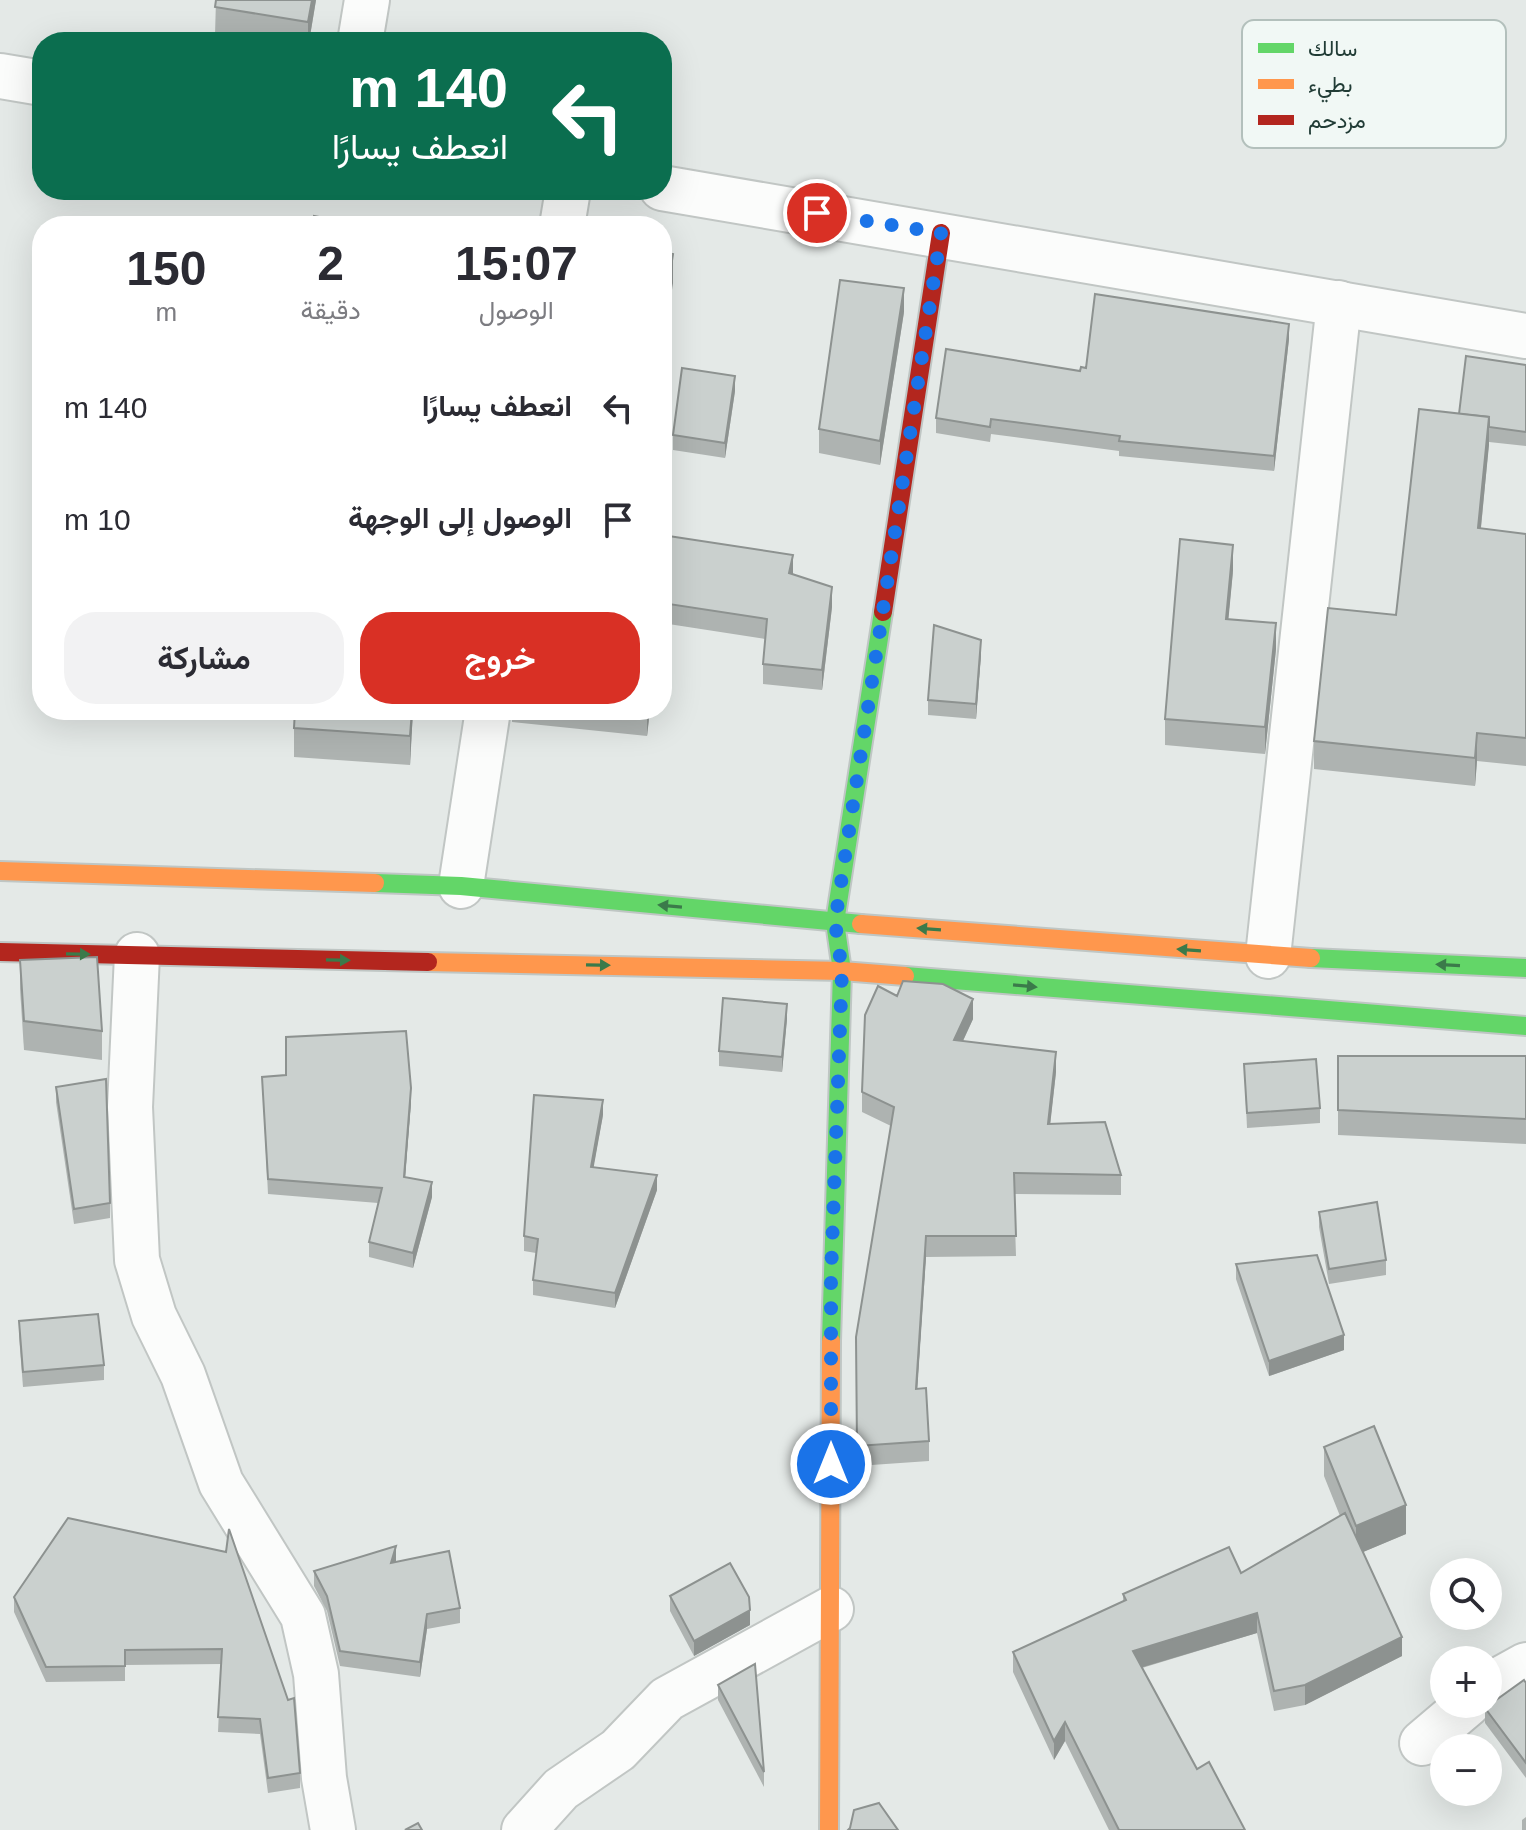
<!DOCTYPE html>
<html lang="ar">
<head>
<meta charset="utf-8">
<style>
	body { margin:0; font-family:Arial,Vazirmatn,sans-serif; background:#f2f2f3; color:#2b2b33; direction:rtl; height:100vh; display:flex; flex-direction:column; font-size:30px; white-space:nowrap }
	* { box-sizing:border-box; margin:0 }
	p { font-size:26px; color:#7c7c81 }
	.icon { flex:none; width:44px; height:44px; fill:none; stroke:currentColor; stroke-width:2; stroke-linecap:round; stroke-linejoin:round }
	.map { position:relative; flex:1; overflow:hidden; direction:ltr }
	.side { position:absolute; left:32px; top:216px; width:640px; height:504px; display:flex; flex-direction:column; background:#fff; border-radius:32px; box-shadow:0 8px 32px #0002; direction:rtl }
	.side>* { flex:none }
	.hud { position:absolute; left:32px; top:32px; width:640px; height:168px; border-radius:32px; box-shadow:0 8px 32px #0002; direction:rtl; background:#0b6e4f; color:#fff; overflow:hidden }
	.controls { position:absolute; left:1430px; top:1558px; display:grid; gap:16px }
	.controls a { display:grid; place-items:center; width:72px; height:72px; border-radius:50%; background:#fff; box-shadow:0 8px 32px #0002; font-size:40px }
	.pin { position:absolute; display:grid; place-items:center; width:68px; height:68px; color:#fff; margin:-34px; border:4px solid #fff; border-radius:50%; box-shadow:0 2px 8px #0007 }
	.me { position:absolute; width:88px; margin:-44px; rotate:0deg; stroke-linejoin:round; filter:drop-shadow(0 0 6px #0008) }
	.turn { display:flex; align-items:center; gap:28px; height:168px; padding:0 32px; font-size:36px }
	.turn .icon { width:104px; height:104px; stroke-width:2.5 }
	.turn b { display:block; font-size:56px; line-height:68px }
	.eta { display:flex; justify-content:space-evenly; align-items:center; height:136px; text-align:center }
	.eta b { font-size:48px; font-weight:700; line-height:56px }
	.action { display:flex; gap:16px; margin-top:auto; padding:16px 32px }
	.action a { flex:1; height:92px; border-radius:32px; background:#d93025; color:#fff; font-size:32px; font-weight:700; line-height:92px; text-align:center }
	.action a+a { background:#f2f2f3; color:#2b2b33 }
	ul { padding:0; list-style:none }
	li { display:flex; align-items:center; gap:24px; height:112px; padding:0 32px }
	li div { flex:1 }
	li b { display:block; font-size:30px }
	li em { font-style:normal }
	.map>svg:first-child { display:block }
	.lines { fill:none; stroke-linecap:round; stroke-linejoin:round }
	.street-casing { stroke:#c1c6c4; stroke-width:48 }
	.fast-casing { stroke:#bfc6c4; stroke-width:22 }
	.slow-casing { stroke:#bfc6c4; stroke-width:22 }
	.jam-casing { stroke:#bfc6c4; stroke-width:22 }
	.street { stroke:#fbfcfb; stroke-width:44 }
	.fast { stroke:#63d668; stroke-width:18 }
	.slow { stroke:#ff974d; stroke-width:18 }
	.jam { stroke:#b3261e; stroke-width:18 }
	.wall { fill:#aeb3b1 }
	.shaded-wall { fill:#8d9290 }
	.building { fill:#cad0ce; stroke:#8d9290; stroke-width:2 }
	.oneway { fill:#3b7a4a }
	.route { stroke:#1a73e8; stroke-width:14; stroke-dasharray:0 25.2 }
	.key { fill:#f1f8f5; stroke:#b3c0bc; stroke-width:2 }
	.key-label { font-size:22px; fill:#213c36 }
</style>
</head>
<body>
<div class="map">
<svg width="1526" height="1830" viewBox="0 0 1526 1830">
	<rect width="100%" height="100%" fill="#e4e9e7"/>
	<g class="lines">
		<g class="street-casing">
			<g id="street">
				<path d="M 360,42 L 367,0"/>
				<path d="M 0,76 L 42,83"/>
				<path d="M 662,188 L 1526,336"/>
				<path d="M 562,226 L 568,190"/>
				<path d="M 461,886 L 488,710"/>
				<path d="M 137,955 L 130,1107 L 137,1260 L 154,1316 L 183,1375 L 221,1483 L 303,1616 L 316,1674 L 324,1778 L 333,1830"/>
				<path d="M 1268,956 L 1339,303"/>
				<path d="M 1488,1686 L 1526,1665"/>
				<path d="M 1422,1743 L 1468,1704"/>
				<path d="M 524,1830 L 561,1789 L 618,1750 L 667,1699 L 831,1609"/>
			</g>
		</g>
		<g class="fast-casing">
			<g id="fast">
				<path d="M 375,883 L 461,886 L 861,924"/>
				<path d="M 1311,958 L 1526,968"/>
				<path d="M 905,976 L 1526,1026"/>
				<path d="M 831,1341 L 842,971 L 835,922 L 883,612"/>
			</g>
		</g>
		<g class="slow-casing">
			<g id="slow">
				<path d="M 0,871 L 375,883"/>
				<path d="M 861,924 L 1311,958"/>
				<path d="M 428,962 L 842,971 L 905,976"/>
				<path d="M 829,1830 L 831,1341"/>
			</g>
		</g>
		<g class="jam-casing">
			<g id="jam">
				<path d="M 883,612 L 941,233"/>
				<path d="M 0,952 L 428,962"/>
			</g>
		</g>
		<use href="#street" class="street"/>
		<use href="#fast" class="fast"/>
		<use href="#slow" class="slow"/>
		<use href="#jam" class="jam"/>
	</g>
	<g class="wall">
		<path d="M 213,0 L 316,0 L 309,42 L 259,42 L 215,35 L 216,0 Z"/>
		<path d="M 904,312 L 880,465 L 819,453 L 819,429 Z"/>
		<path d="M 1289,339 L 1274,471 L 1119,456 L 1119,451 L 991,434 L 990,442 L 936,433 L 936,418 L 1086,368 Z"/>
		<path d="M 1526,365 L 1526,446 L 1489,442 L 1481,528 L 1526,534 L 1526,766 L 1477,761 L 1475,786 L 1314,769 L 1314,741 L 1396,615 L 1459,414 Z"/>
		<path d="M 735,391 L 725,458 L 673,450 L 673,435 Z"/>
		<path d="M 662,535 L 793,574 L 832,607 L 822,690 L 763,684 L 763,664 L 765,639 L 662,623 Z"/>
		<path d="M 1233,571 L 1228,619 L 1276,649 L 1265,754 L 1165,745 L 1165,719 Z"/>
		<path d="M 981,655 L 976,719 L 928,715 L 928,700 Z"/>
		<path d="M 413,710 L 410,765 L 294,757 L 294,728 Z"/>
		<path d="M 512,710 L 650,710 L 647,736 L 512,722 Z"/>
		<path d="M 20,960 L 102,1031 L 102,1060 L 24,1050 L 20,989 Z"/>
		<path d="M 897,996 L 973,1019 L 963,1041 L 1056,1072 L 1050,1124 L 1121,1175 L 1121,1195 L 1014,1194 L 1016,1256 L 926,1257 L 917,1389 L 929,1441 L 929,1461 L 857,1466 L 856,1337 L 891,1126 L 862,1112 L 862,1092 Z"/>
		<path d="M 787,1019 L 782,1072 L 719,1066 L 719,1051 Z"/>
		<path d="M 1338,1056 L 1526,1056 L 1526,1144 L 1338,1135 Z"/>
		<path d="M 1244,1064 L 1320,1108 L 1320,1123 L 1247,1128 Z"/>
		<path d="M 262,1077 L 411,1103 L 405,1178 L 432,1197 L 413,1268 L 369,1257 L 369,1242 L 378,1203 L 268,1194 Z"/>
		<path d="M 56,1087 L 110,1203 L 110,1218 L 74,1224 L 56,1102 Z"/>
		<path d="M 603,1115 L 593,1168 L 657,1190 L 615,1308 L 533,1295 L 533,1280 L 536,1253 L 524,1251 L 524,1236 Z"/>
		<path d="M 1319,1212 L 1386,1260 L 1386,1275 L 1329,1284 L 1319,1227 Z"/>
		<path d="M 1236,1264 L 1344,1350 L 1269,1376 L 1236,1279 Z"/>
		<path d="M 19,1321 L 104,1365 L 104,1380 L 23,1387 L 19,1336 Z"/>
		<path d="M 1324,1447 L 1406,1534 L 1363,1552 L 1402,1656 L 1305,1705 L 1274,1711 L 1257,1633 L 1142,1668 L 1197,1769 L 1245,1830 L 1109,1830 L 1065,1741 L 1054,1760 L 1013,1672 L 1013,1652 L 1123,1601 L 1123,1594 L 1241,1573 L 1340,1516 L 1324,1476 Z"/>
		<path d="M 226,1552 L 300,1773 L 300,1788 L 268,1793 L 260,1734 L 218,1732 L 221,1664 L 125,1665 L 125,1681 L 46,1682 L 14,1612 L 14,1597 Z"/>
		<path d="M 395,1562 L 460,1608 L 460,1623 L 427,1629 L 420,1677 L 340,1666 L 327,1611 L 314,1586 L 314,1571 Z"/>
		<path d="M 670,1596 L 750,1625 L 694,1656 L 670,1611 Z"/>
		<path d="M 1526,1683 L 1526,1778 L 1485,1723 L 1485,1708 Z"/>
		<path d="M 718,1685 L 764,1772 L 764,1787 L 718,1700 Z"/>
		<path d="M 1526,1817 L 1526,1830 L 1522,1830 L 1522,1820 Z"/>
	</g>
	<g class="shaded-wall">
		<path d="M 312,0 L 316,0 L 309,42 L 308,42 L 308,22 Z"/>
		<path d="M 673,254 L 673,283 L 662,356 L 662,328 Z"/>
		<path d="M 904,288 L 904,312 L 880,465 L 880,441 Z"/>
		<path d="M 1289,324 L 1289,339 L 1274,471 L 1274,456 Z"/>
		<path d="M 735,376 L 735,391 L 725,458 L 725,443 Z"/>
		<path d="M 1489,417 L 1489,445 L 1478,556 L 1478,528 Z"/>
		<path d="M 1233,545 L 1233,571 L 1226,645 L 1226,619 Z"/>
		<path d="M 793,555 L 793,575 L 789,573 Z"/>
		<path d="M 832,587 L 832,607 L 822,690 L 822,670 Z"/>
		<path d="M 1276,623 L 1276,649 L 1265,754 L 1265,727 Z"/>
		<path d="M 981,640 L 981,655 L 976,719 L 976,704 Z"/>
		<path d="M 412,710 L 413,710 L 410,765 L 410,736 Z"/>
		<path d="M 648,710 L 650,710 L 647,736 L 647,716 Z"/>
		<path d="M 1477,733 L 1477,761 L 1475,786 L 1475,758 Z"/>
		<path d="M 973,999 L 973,1019 L 954,1060 L 954,1040 Z"/>
		<path d="M 787,1004 L 787,1019 L 782,1072 L 782,1057 Z"/>
		<path d="M 1056,1052 L 1056,1072 L 1048,1144 L 1048,1124 Z"/>
		<path d="M 411,1088 L 411,1103 L 404,1192 L 404,1177 Z"/>
		<path d="M 603,1100 L 603,1115 L 591,1182 L 591,1167 Z"/>
		<path d="M 657,1175 L 657,1190 L 615,1308 L 615,1293 Z"/>
		<path d="M 432,1182 L 432,1197 L 413,1268 L 413,1253 Z"/>
		<path d="M 926,1236 L 926,1257 L 916,1409 L 916,1389 Z"/>
		<path d="M 1344,1335 L 1344,1350 L 1269,1376 L 1269,1361 Z"/>
		<path d="M 1406,1505 L 1406,1534 L 1356,1555 L 1356,1526 Z"/>
		<path d="M 396,1546 L 396,1561 L 391,1578 L 391,1563 Z"/>
		<path d="M 750,1610 L 750,1625 L 694,1656 L 694,1641 Z"/>
		<path d="M 1257,1613 L 1257,1633 L 1133,1670 L 1133,1651 Z"/>
		<path d="M 427,1614 L 427,1629 L 420,1677 L 420,1662 Z"/>
		<path d="M 1402,1637 L 1402,1656 L 1305,1705 L 1305,1685 Z"/>
		<path d="M 1065,1722 L 1065,1741 L 1054,1760 L 1054,1741 Z"/>
	</g>
	<g class="building">
		<path d="M 216,0 L 312,0 L 308,22 L 215,7 Z"/>
		<path d="M 314,216 L 365,226 L 312,226 Z"/>
		<path d="M 662,252 L 673,254 L 662,328 Z"/>
		<path d="M 840,280 L 904,288 L 880,441 L 819,429 Z"/>
		<path d="M 1095,294 L 1289,324 L 1274,456 L 1119,441 L 1120,436 L 991,419 L 990,427 L 936,418 L 946,349 L 1080,371 L 1081,367 L 1086,368 Z"/>
		<path d="M 1466,356 L 1526,365 L 1526,432 L 1489,427 L 1489,417 L 1459,414 Z"/>
		<path d="M 682,368 L 735,376 L 725,443 L 673,435 Z"/>
		<path d="M 1419,409 L 1489,417 L 1478,528 L 1526,534 L 1526,738 L 1477,733 L 1475,758 L 1314,741 L 1328,608 L 1396,615 Z"/>
		<path d="M 662,535 L 793,555 L 789,573 L 832,587 L 822,670 L 763,664 L 767,619 L 662,603 Z"/>
		<path d="M 1180,539 L 1233,545 L 1226,619 L 1276,623 L 1265,727 L 1165,719 Z"/>
		<path d="M 934,625 L 981,640 L 976,704 L 928,700 Z"/>
		<path d="M 295,710 L 412,710 L 410,736 L 294,728 Z"/>
		<path d="M 590,710 L 648,710 L 647,716 Z"/>
		<path d="M 97,957 L 102,1031 L 24,1021 L 20,960 Z"/>
		<path d="M 903,981 L 943,984 L 973,999 L 954,1040 L 1056,1052 L 1048,1124 L 1105,1122 L 1121,1175 L 1014,1173 L 1016,1236 L 926,1236 L 916,1389 L 926,1388 L 929,1441 L 857,1446 L 856,1337 L 894,1107 L 862,1092 L 865,1015 L 878,986 L 897,996 Z"/>
		<path d="M 723,998 L 787,1004 L 782,1057 L 719,1051 Z"/>
		<path d="M 406,1031 L 411,1088 L 404,1177 L 432,1182 L 413,1253 L 369,1242 L 382,1188 L 268,1179 L 262,1077 L 286,1075 L 286,1037 Z"/>
		<path d="M 1338,1056 L 1526,1056 L 1526,1119 L 1338,1110 Z"/>
		<path d="M 1316,1059 L 1320,1108 L 1247,1113 L 1244,1064 Z"/>
		<path d="M 106,1079 L 110,1203 L 74,1209 L 56,1087 Z"/>
		<path d="M 534,1095 L 603,1100 L 591,1167 L 657,1175 L 615,1293 L 533,1280 L 538,1239 L 524,1236 Z"/>
		<path d="M 1377,1202 L 1386,1260 L 1329,1269 L 1319,1212 Z"/>
		<path d="M 1317,1255 L 1344,1335 L 1269,1361 L 1236,1264 Z"/>
		<path d="M 98,1314 L 104,1365 L 23,1372 L 19,1321 Z"/>
		<path d="M 1374,1426 L 1406,1505 L 1356,1526 L 1324,1447 Z"/>
		<path d="M 1345,1513 L 1402,1637 L 1305,1685 L 1274,1691 L 1257,1613 L 1133,1651 L 1197,1769 L 1209,1762 L 1245,1830 L 1119,1830 L 1065,1722 L 1054,1741 L 1013,1652 L 1126,1600 L 1123,1594 L 1229,1547 L 1241,1573 Z"/>
		<path d="M 68,1518 L 226,1552 L 229,1529 L 288,1700 L 294,1698 L 300,1773 L 268,1778 L 260,1719 L 218,1717 L 222,1649 L 125,1650 L 125,1666 L 46,1667 L 14,1597 Z"/>
		<path d="M 396,1546 L 391,1563 L 449,1551 L 460,1608 L 427,1614 L 420,1662 L 340,1651 L 327,1596 L 314,1571 Z"/>
		<path d="M 730,1563 L 749,1597 L 750,1610 L 694,1641 L 670,1596 Z"/>
		<path d="M 755,1664 L 764,1772 L 718,1685 Z"/>
		<path d="M 1524,1680 L 1526,1683 L 1526,1763 L 1485,1708 Z"/>
		<path d="M 879,1803 L 898,1830 L 848,1830 L 850,1828 L 854,1810 Z"/>
		<path d="M 418,1823 L 422,1830 L 405,1830 Z"/>
	</g>
	<defs><path id="oneway-solid" d="M-6-.8H1V-3.2L6.5 0L1 3.2V.8H-6Z" transform="scale(2)"/></defs>
	<g class="oneway">
		<use href="#oneway-solid" transform="translate(670 906) rotate(-175)"/>
		<use href="#oneway-solid" transform="translate(929 929) rotate(-176)"/>
		<use href="#oneway-solid" transform="translate(1189 950) rotate(-176)"/>
		<use href="#oneway-solid" transform="translate(78 954) rotate(1)"/>
		<use href="#oneway-solid" transform="translate(338 960) rotate(1)"/>
		<use href="#oneway-solid" transform="translate(598 965) rotate(1)"/>
		<use href="#oneway-solid" transform="translate(1448 965) rotate(-177)"/>
		<use href="#oneway-solid" transform="translate(1025 986) rotate(5)"/>
	</g>
	<g class="lines">
		<path class="route" d="M 817,213 L 941,233 L 835,922 L 842,971 L 831,1277 L 831,1464"/>
	</g>
	<rect x="1242" y="20" width="264" height="128" rx="12" class="key"/>
	<rect x="1258" y="43" width="36" height="10" fill="#63d668"/>
	<rect x="1258" y="79" width="36" height="10" fill="#ff974d"/>
	<rect x="1258" y="115" width="36" height="10" fill="#b3261e"/>
	<g class="key-label">
		<text x="1308" y="56">سالك</text>
		<text x="1308" y="92">بطيء</text>
		<text x="1308" y="128">مزدحم</text>
	</g>
</svg>
<div class="controls">
<a><svg class="icon" aria-label="search" viewBox="0 0 24 24"><circle cx="10" cy="10" r="6"/><path d="M15 15l6 6"/></svg></a>
<a>+</a>
<a>−</a>
</div>
<div class="pin" style="left:817px;top:213px;background:#d93025"><svg class="icon" aria-label="arrive" viewBox="0 0 24 24"><path d="M6 21V4h12l-3 4 3 4H6"/></svg></div>
<svg class="me" style="left:831px;top:1464px" viewBox="-20 -20 40 40"><circle r="17" fill="#1a73e8" stroke="#fff" stroke-width="3"/><path d="M0-11L8 9 0 5-8 9z" fill="#fff"/></svg>
<div class="hud">
<div class="turn"><svg class="icon" aria-label="left" viewBox="0 0 24 24"><path d="M17 20v-9H6M10 6l-5 5 5 5"/></svg><div><b>140 m</b>انعطف يسارًا</div></div>
</div>
<section class="side">
<div class="eta">
<div><b>15:07</b><p>الوصول</p></div>
<div><b>2</b><p>دقيقة</p></div>
<div><b>150</b><p>m</p></div>
</div>
<ul>
<li><svg class="icon" aria-label="left" viewBox="0 0 24 24"><path d="M17 20v-9H6M10 6l-5 5 5 5"/></svg><div><b>انعطف يسارًا</b></div><em>140 m</em></li>
<li><svg class="icon" aria-label="arrive" viewBox="0 0 24 24"><path d="M6 21V4h12l-3 4 3 4H6"/></svg><div><b>الوصول إلى الوجهة</b></div><em>10 m</em></li>
</ul>
<div class="action"><a>خروج</a><a>مشاركة</a></div>
</section>
</div>
</body>
</html>
